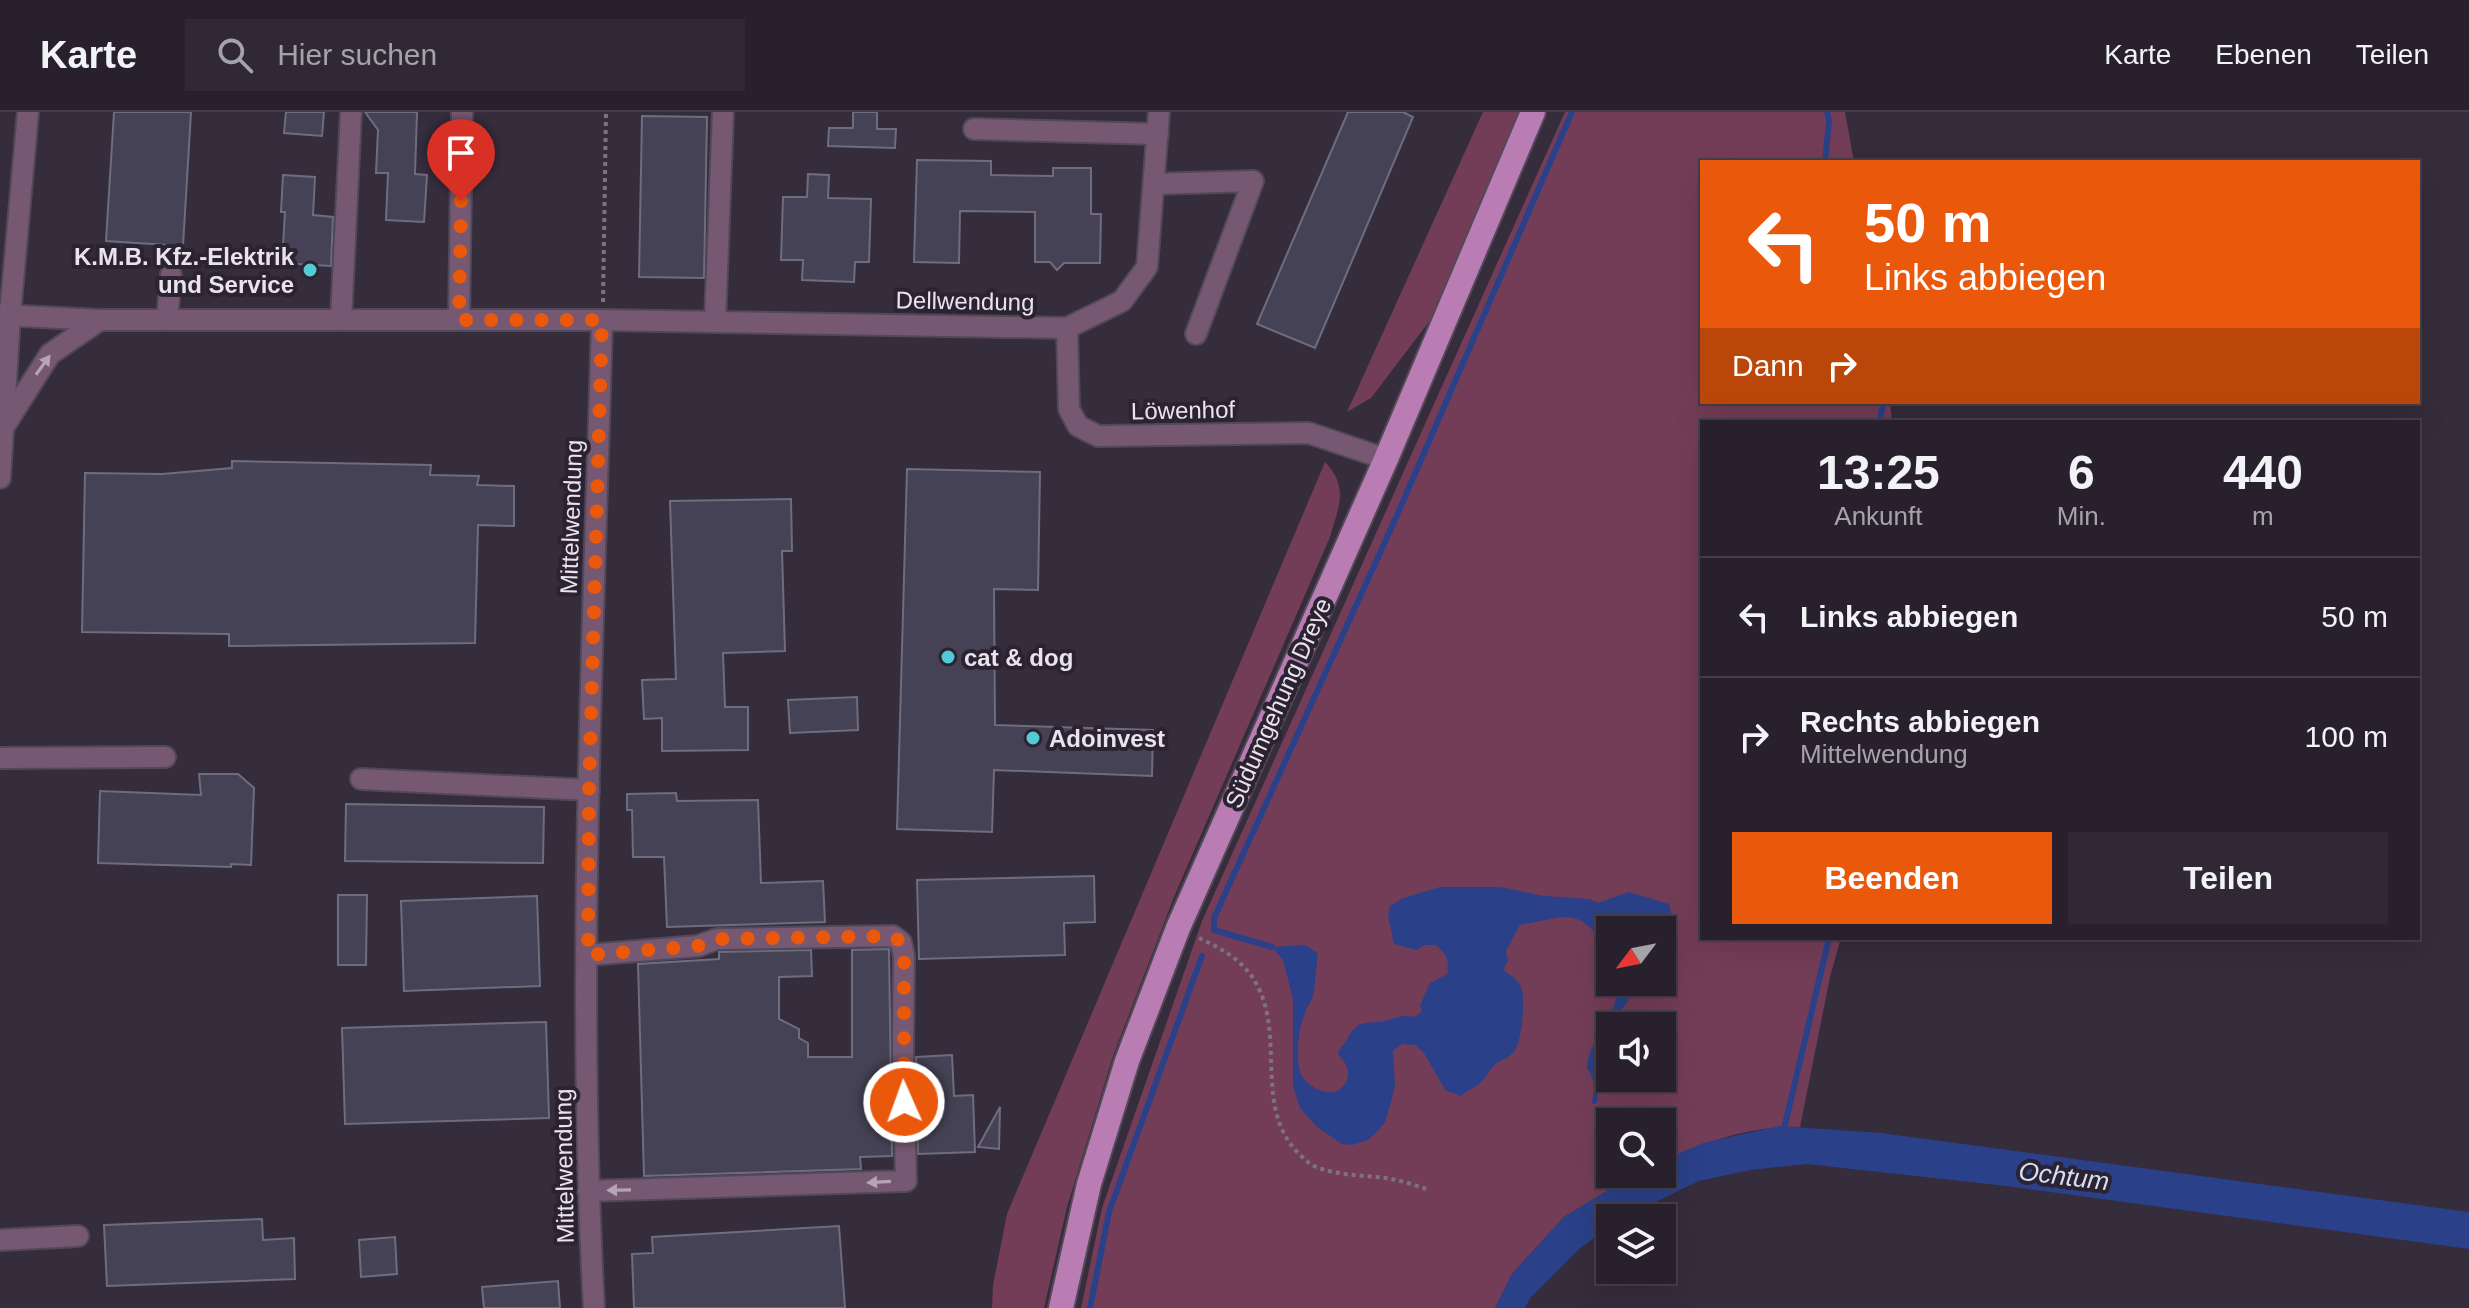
<!DOCTYPE html>
<html lang="de">
<head>
<meta charset="utf-8">
<style>
	body { margin:0; font-family:Arial,sans-serif; background:#302935; color:#f1f3f6; height:100vh; display:flex; flex-direction:column; font-size:30px; white-space:nowrap }
	* { box-sizing:border-box; margin:0 }
	p { font-size:26px; color:#a5a3aa }
	.icon { flex:none; width:44px; height:44px; fill:none; stroke:currentColor; stroke-width:2; stroke-linecap:round; stroke-linejoin:round }
	.map { position:relative; flex:1; overflow:hidden }
	.details { position:absolute; left:1700px; top:308px; width:720px; height:520px; display:flex; flex-direction:column; background:#28212d; border-radius:0px; box-shadow:0 8px 32px #0002,0 0 0 2px #443e49 }
	.details>* { flex:none }
	.banner { position:absolute; left:1700px; top:48px; width:720px; height:244px; border-radius:0px; box-shadow:0 8px 32px #0002,0 0 0 2px #443e49; background:#ea580c; color:#fff; overflow:hidden }
	.needle { width:52px; rotate:238deg }
	.fabs { position:absolute; left:1596px; top:804px; display:grid; gap:16px }
	.fabs a { display:grid; place-items:center; width:80px; height:80px; border-radius:0px; background:#28212d; box-shadow:0 8px 32px #0002,0 0 0 2px #443e49; font-size:40px }
	.pin { position:absolute; display:grid; place-items:center; width:68px; height:68px; color:#fff; margin:-82px -34px; border-radius:50% 50% 50% 0; rotate:-45deg; box-shadow:0 0 8px #0007 }
	.pin .icon { rotate:45deg }
	.me { position:absolute; width:88px; margin:-44px; rotate:358deg; stroke-linejoin:round; filter:drop-shadow(0 0 6px #0008) }
	.turn { display:flex; align-items:center; gap:28px; height:168px; padding:0 32px; font-size:36px }
	.turn .icon { width:104px; height:104px; stroke-width:2.5 }
	.turn b { display:block; font-size:56px; line-height:68px }
	.then { display:flex; align-items:center; height:76px; padding:0 32px; background:#0003; gap:16px; font-size:30px }
	.eta { display:flex; justify-content:space-evenly; align-items:center; height:136px; text-align:center }
	.eta b { font-size:48px; font-weight:800; line-height:56px }
	.cta { display:flex; gap:16px; margin-top:auto; padding:16px 32px }
	.cta a { flex:1; height:92px; border-radius:0px; background:#ea580c; color:#fff; font-size:32px; font-weight:800; line-height:92px; text-align:center }
	.cta a+a { background:#302935; color:#f1f3f6 }
	ul { padding:0; list-style:none }
	li { display:flex; align-items:center; gap:24px; height:120px; padding:0 32px; border-top:2px solid #443e49 }
	li div { flex:1 }
	li b { display:block; font-size:30px }
	li em { font-style:normal }
	header { display:flex; align-items:center; gap:48px; box-sizing:border-box; height:112px; padding:0 40px; background:#28212d; border-bottom:2px solid #443e49 }
	header strong { font-size:38px }
	nav { display:flex; gap:44px; margin-inline-start:auto; font-size:28px }
	.search { width:560px; height:72px; background:#302935; display:flex; align-items:center; gap:20px; box-sizing:border-box; padding:0 28px; border-radius:0px; color:#a5a3aa; font-size:30px }
	.map>svg:first-child { display:block }
	.green { fill:#743d57; fill-rule:evenodd }
	.water { fill:#2a4189 }
	.lines { fill:none; stroke-linecap:round; stroke-linejoin:round }
	.stream { stroke:#2a4189; stroke-width:6 }
	.building { fill:#444254; stroke:#6e6d80; stroke-width:2 }
	.minor-casing { stroke:#524958; stroke-width:24 }
	.major-casing { stroke:#524958; stroke-width:28 }
	.path { stroke:#7b7381; stroke-width:4; stroke-dasharray:4 4; stroke-linecap:butt }
	.minor { stroke:#765872; stroke-width:20 }
	.major { stroke:#ba7db3; stroke-width:24 }
	.oneway { fill:#b5a4b6 }
	.route { stroke:#ea580c; stroke-width:14; stroke-dasharray:0 25.2 }
	.poi-dot { fill:#52cbd7; stroke:#2b2332; stroke-width:3 }
	.labels { text-anchor:middle; dominant-baseline:central; stroke-width:8; stroke-linejoin:round; paint-order:stroke }
	.poi-label { font-size:24px; font-weight:bold; fill:#e9e3ee; stroke:#2b2332; text-anchor:start }
	.street-label { font-size:24px; fill:#e9e3ee; stroke:#2b2332 }
	.water-label { font-size:26px; font-style:italic; fill:#d4ddf2; stroke:#2b2332 }
</style>
</head>
<body>
<header>
<strong>Karte</strong>
<div class="search"><svg class="icon" aria-label="search" viewBox="0 0 24 24"><circle cx="10" cy="10" r="6"/><path d="M15 15l6 6"/></svg>Hier suchen</div>
<nav><a>Karte</a><a>Ebenen</a><a>Teilen</a></nav>
</header>
<div class="map">
<svg width="2469" height="1196" viewBox="0 0 2469 1196">
	<rect width="100%" height="100%" fill="#352c3c"/>
	<g class="green">
		<path d="M 1483,0 L 1523,0 L 1438,198 L 1371,286 L 1347,300 Z"/>
		<path d="M 1565,0 L 1845,0 L 1854,50 L 1702,50 L 1702,290 L 1890,290 L 1892,310 L 1702,310 L 1702,826 L 1841,826 L 1830,865 L 1800,1015 C 1753,1013 1705,1030 1662,1049 L 1662,1010 L 1610,1010 L 1610,1062 L 1635,1062 L 1564,1105 L 1512,1162 L 1495,1196 L 1081,1196 L 1102,1096 L 1202,809 ZM 1610,818 L 1662,818 L 1662,870 L 1610,870 ZM 1610,914 L 1662,914 L 1662,966 L 1610,966 Z"/>
		<path d="M 1325,350 C 1349,375 1339,394 1330,425 L 1174,785 L 1113,944 L 1067,1095 L 1044,1196 L 992,1196 L 993,1173 L 1007,1102 Z"/>
	</g>
	<g class="water">
		<path d="M 1440,775 L 1500,775 L 1544,784 L 1590,787 L 1598,791 L 1629,780 L 1669,792 L 1673,809 L 1662,833 L 1662,818 L 1610,818 L 1610,843 C 1580,794 1573,803 1520,813 L 1506,839 L 1508,849 L 1503,858 C 1510,863 1518,867 1521,875 C 1526,885 1522,933 1513,941 C 1509,945 1502,948 1497,951 C 1489,957 1488,964 1481,970 C 1476,976 1467,978 1461,984 L 1445,978 L 1424,941 L 1415,933 L 1403,932 L 1393,938 L 1395,973 L 1391,990 L 1385,1010 L 1377,1020 L 1368,1028 L 1352,1033 L 1342,1032 L 1317,1015 L 1300,996 L 1293,974 L 1293,887 L 1283,848 L 1272,835 L 1305,833 L 1318,841 C 1316,854 1316,870 1313,884 C 1311,890 1307,895 1305,901 C 1299,916 1296,939 1299,956 C 1303,978 1342,993 1348,964 C 1349,955 1344,949 1338,942 C 1340,934 1344,934 1347,927 C 1359,906 1364,913 1384,909 C 1395,906 1403,902 1415,905 L 1422,899 L 1420,893 L 1430,871 L 1447,862 C 1450,848 1446,842 1436,833 L 1425,833 L 1416,838 L 1394,832 L 1388,804 L 1390,794 L 1403,786 Z"/>
		<path d="M 1620,870 L 1640,870 L 1615,908 L 1614,914 L 1610,914 C 1610,930 1611,965 1599,974 L 1597,991 L 1592,992 C 1594,977 1596,968 1587,956 C 1589,925 1618,903 1620,870 Z"/>
		<path d="M 1779,1014 L 1881,1021 L 2469,1100 L 2469,1137 L 2007,1074 L 1807,1052 L 1750,1058 L 1699,1069 L 1622,1106 L 1610,1106 L 1610,1114 L 1578,1138 L 1530,1186 L 1525,1196 L 1495,1196 L 1512,1162 L 1564,1105 L 1635,1062 L 1662,1062 L 1662,1049 L 1703,1031 Z"/>
	</g>
	<g class="lines">
		<g class="stream">
			<path d="M 1825,50 L 1829,9 L 1827,0"/>
			<path d="M 1880,310 L 1883,290"/>
			<path d="M 1272,835 L 1214,818 L 1214,806 L 1394,410 L 1572,0"/>
			<path d="M 1783,1021 L 1829,826"/>
			<path d="M 1090,1196 L 1109,1100 L 1202,844"/>
		</g>
	</g>
	<g class="building">
		<path d="M 114,0 L 191,0 L 183,134 L 106,129 Z"/>
		<path d="M 286,0 L 324,0 L 322,24 L 284,21 Z"/>
		<path d="M 365,0 L 417,0 L 415,62 L 427,63 L 424,110 L 386,108 L 388,61 L 376,61 L 378,18 Z"/>
		<path d="M 853,0 L 877,0 L 877,17 L 896,17 L 895,36 L 828,34 L 829,16 L 853,16 Z"/>
		<path d="M 1348,0 L 1403,0 L 1413,5 L 1315,236 L 1257,212 Z"/>
		<path d="M 642,4 L 707,5 L 704,166 L 639,165 Z"/>
		<path d="M 917,48 L 991,49 L 991,63 L 1053,64 L 1053,56 L 1091,56 L 1091,102 L 1101,102 L 1100,151 L 1064,151 L 1057,158 L 1050,150 L 1035,150 L 1035,100 L 960,99 L 959,151 L 914,150 Z"/>
		<path d="M 808,62 L 829,63 L 828,86 L 871,87 L 869,150 L 855,150 L 854,170 L 802,168 L 803,148 L 781,148 L 783,85 L 807,85 Z"/>
		<path d="M 283,63 L 315,65 L 313,103 L 333,105 L 331,154 L 282,151 L 285,100 L 281,100 Z"/>
		<path d="M 232,349 L 431,353 L 430,363 L 479,364 L 477,373 L 514,374 L 514,414 L 478,413 L 475,531 L 229,534 L 229,522 L 82,520 L 85,361 L 162,362 L 232,356 Z"/>
		<path d="M 907,357 L 1040,360 L 1038,478 L 994,477 L 995,613 L 1153,618 L 1152,664 L 994,658 L 992,720 L 897,717 Z"/>
		<path d="M 791,387 L 792,439 L 782,439 L 785,539 L 723,541 L 725,595 L 748,595 L 748,638 L 662,639 L 662,606 L 644,607 L 642,568 L 676,567 L 670,389 Z"/>
		<path d="M 857,585 L 858,618 L 790,621 L 788,588 Z"/>
		<path d="M 199,662 L 238,662 L 254,676 L 251,753 L 231,752 L 231,755 L 98,751 L 100,679 L 201,683 Z"/>
		<path d="M 676,681 L 677,689 L 758,688 L 761,771 L 823,769 L 825,810 L 667,815 L 664,745 L 633,745 L 632,698 L 627,698 L 627,682 Z"/>
		<path d="M 346,692 L 544,695 L 543,751 L 345,749 Z"/>
		<path d="M 1094,764 L 1095,810 L 1064,811 L 1065,843 L 919,847 L 917,768 Z"/>
		<path d="M 338,783 L 367,783 L 366,853 L 338,853 Z"/>
		<path d="M 537,784 L 540,874 L 404,879 L 401,789 Z"/>
		<path d="M 889,837 L 892,1044 L 860,1045 L 861,1057 L 644,1064 L 638,852 L 719,847 L 719,840 L 811,838 L 812,864 L 779,865 L 779,907 L 799,917 L 799,926 L 808,931 L 808,945 L 852,945 L 852,838 Z"/>
		<path d="M 546,910 L 549,1006 L 345,1012 L 342,916 Z"/>
		<path d="M 952,943 L 954,984 L 973,983 L 975,1040 L 918,1042 L 916,945 Z"/>
		<path d="M 1000,995 L 999,1037 L 978,1035 Z"/>
		<path d="M 262,1107 L 263,1128 L 294,1126 L 295,1167 L 107,1174 L 104,1113 Z"/>
		<path d="M 839,1114 L 845,1196 L 634,1196 L 632,1142 L 653,1141 L 652,1125 Z"/>
		<path d="M 395,1125 L 397,1162 L 361,1165 L 359,1128 Z"/>
		<path d="M 558,1169 L 560,1196 L 484,1196 L 482,1175 Z"/>
	</g>
	<g class="lines">
		<g class="minor-casing">
			<g id="minor">
				<path d="M 974,17 L 1158,22"/>
				<path d="M 1154,72 L 1253,69 L 1196,222"/>
				<path d="M 0,203 L 100,208 L 602,208 L 1067,216 L 1122,189 L 1147,155 L 1159,0"/>
				<path d="M 167,208 L 171,163"/>
				<path d="M 341,208 L 351,0"/>
				<path d="M 459,208 L 462,0"/>
				<path d="M 715,210 L 723,0"/>
				<path d="M 1067,216 L 1069,297 L 1078,314 L 1098,324 L 1309,321 L 1386,347"/>
				<path d="M 5,313 L 50,242 L 100,208"/>
				<path d="M 0,366 L 10,203 L 28,0"/>
				<path d="M 0,646 L 165,645"/>
				<path d="M 361,667 L 589,678"/>
				<path d="M 588,843 L 698,834 L 717,827 L 893,824 L 901,830 L 904,844 L 903,938 L 906,1069 L 588,1079"/>
				<path d="M 0,1128 L 78,1124"/>
				<path d="M 594,1196 C 576,868 593,537 602,208"/>
			</g>
		</g>
		<g class="major-casing">
			<path id="major" d="M 1061,1196 L 1089,1072 L 1127,949 L 1178,816 L 1386,347 L 1533,0"/>
		</g>
		<g class="path">
			<path d="M 603,190 L 606,0"/>
			<path d="M 1199,826 C 1223,837 1246,850 1258,875 C 1285,928 1253,997 1300,1043 C 1305,1047 1309,1052 1314,1054 C 1337,1064 1362,1063 1386,1066 C 1400,1068 1414,1073 1427,1077"/>
		</g>
		<use href="#minor" class="minor"/>
		<use href="#major" class="major"/>
	</g>
	<defs><path id="oneway-solid" d="M-6-.8H1V-3.2L6.5 0L1 3.2V.8H-6Z" transform="scale(2)"/></defs>
	<g class="oneway">
		<use href="#oneway-solid" transform="translate(43 253) rotate(-54)"/>
		<use href="#oneway-solid" transform="translate(879 1070) rotate(177)"/>
		<use href="#oneway-solid" transform="translate(619 1078) rotate(179)"/>
	</g>
	<g class="lines">
		<path class="route" d="M 461,89 L 459,208 L 602,208 L 589,678 L 588,843 L 698,834 L 717,827 L 893,824 L 901,830 L 904,844 L 904,990"/>
	</g>
	<g class="poi-dot">
		<circle cx="310" cy="158" r="8"/>
		<circle cx="948" cy="545" r="8"/>
		<circle cx="1033" cy="626" r="8"/>
	</g>
	<g class="labels">
		<g class="poi-label">
			<text x="294" y="144" text-anchor="end">K.M.B. Kfz.-Elektrik<tspan x="294" dy="28">und Service</tspan></text>
			<text x="964" y="545">cat &amp; dog</text>
			<text x="1049" y="626">Adoinvest</text>
		</g>
		<g class="street-label">
			<text transform="translate(965 189) rotate(1)">Dellwendung</text>
			<text transform="translate(1183 298) rotate(-1)">Löwenhof</text>
			<text transform="translate(571 405) rotate(-88)">Mittelwendung</text>
			<text transform="translate(1278 591) rotate(-66)">Südumgehung Dreye</text>
			<text transform="translate(564 1054) rotate(-91)">Mittelwendung</text>
		</g>
		<g class="water-label">
			<text transform="translate(2064 1064) rotate(7)">Ochtum</text>
		</g>
	</g>
</svg>
<div class="fabs">
<a><svg class="needle" viewBox="-14 -14 28 28"><path d="M0-13l5 13h-10z" fill="#e53935"/><path d="M0 13l5-13h-10z" fill="#a5a3aa"/></svg></a>
<a><svg class="icon" aria-label="sound" viewBox="0 0 24 24"><path d="M4 9h4l5-4v14l-5-4H4zM17 9q2 3 0 6"/></svg></a>
<a><svg class="icon" aria-label="search" viewBox="0 0 24 24"><circle cx="10" cy="10" r="6"/><path d="M15 15l6 6"/></svg></a>
<a><svg class="icon" aria-label="layers" viewBox="0 0 24 24"><path d="M12 4l9 5-9 5-9-5zM3 14l9 5 9-5"/></svg></a>
</div>
<div class="pin" style="left:461px;top:89px;background:#d93025"><svg class="icon" aria-label="arrive" viewBox="0 0 24 24"><path d="M6 21V4h12l-3 4 3 4H6"/></svg></div>
<svg class="me" style="left:904px;top:990px" viewBox="-20 -20 40 40"><circle r="17" fill="#ea580c" stroke="#fff" stroke-width="3"/><path d="M0-11L8 9 0 5-8 9z" fill="#fff"/></svg>
<div class="banner">
<div class="turn"><svg class="icon" aria-label="left" viewBox="0 0 24 24"><path d="M17 20v-9H6M10 6l-5 5 5 5"/></svg><div><b>50 m</b>Links abbiegen</div></div>
<div class="then">Dann<svg class="icon" aria-label="right" viewBox="0 0 24 24"><path d="M7 20v-9h11M14 6l5 5-5 5"/></svg></div>
</div>
<section class="details">
<div class="eta">
<div><b>13:25</b><p>Ankunft</p></div>
<div><b>6</b><p>Min.</p></div>
<div><b>440</b><p>m</p></div>
</div>
<ul>
<li><svg class="icon" aria-label="left" viewBox="0 0 24 24"><path d="M17 20v-9H6M10 6l-5 5 5 5"/></svg><div><b>Links abbiegen</b></div><em>50 m</em></li>
<li><svg class="icon" aria-label="right" viewBox="0 0 24 24"><path d="M7 20v-9h11M14 6l5 5-5 5"/></svg><div><b>Rechts abbiegen</b><p>Mittelwendung</p></div><em>100 m</em></li>
</ul>
<div class="cta"><a>Beenden</a><a>Teilen</a></div>
</section>
</div>
</body>
</html>
